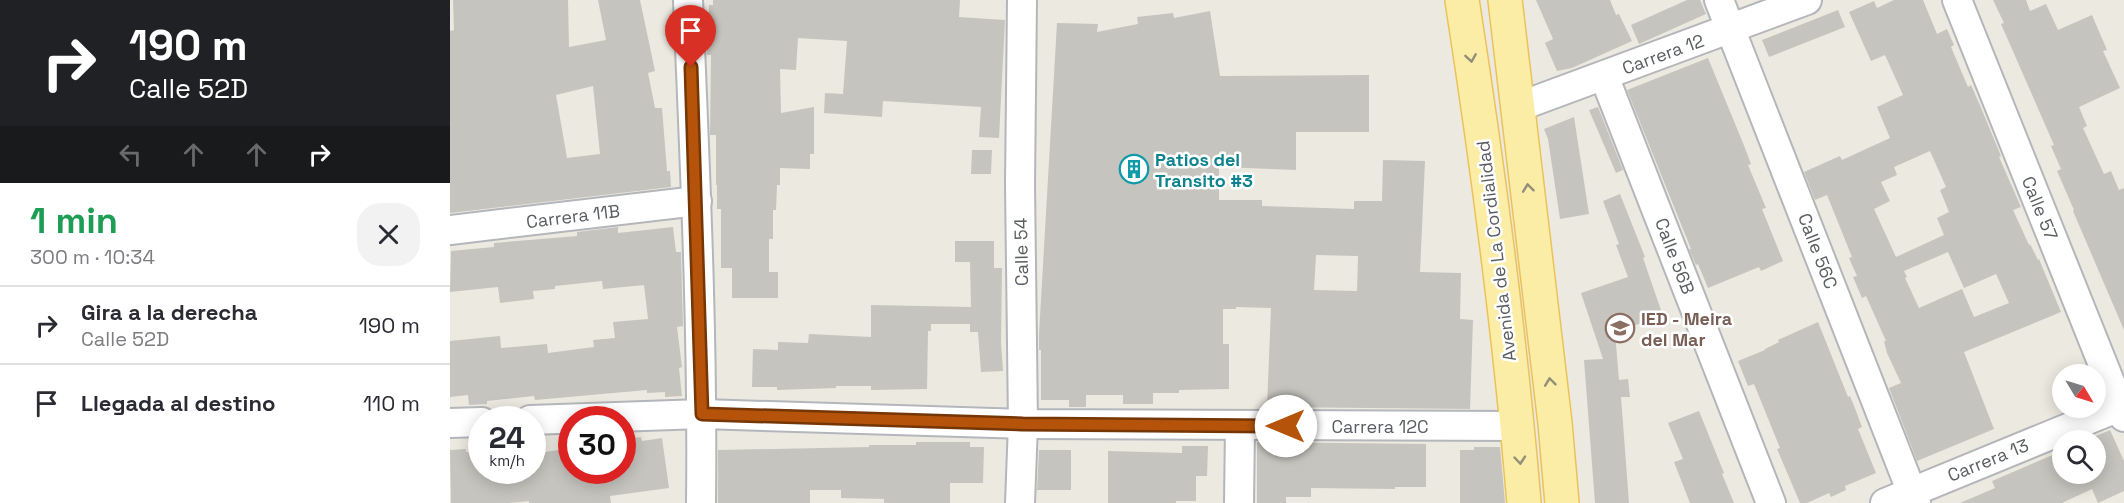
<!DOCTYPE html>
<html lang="es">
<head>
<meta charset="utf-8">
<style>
	body { margin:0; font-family:"Space Grotesk",sans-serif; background:#f2f2f3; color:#2b2b33; height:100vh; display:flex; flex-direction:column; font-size:22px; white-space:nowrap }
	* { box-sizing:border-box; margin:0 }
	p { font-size:20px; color:#7c7c81 }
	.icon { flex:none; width:33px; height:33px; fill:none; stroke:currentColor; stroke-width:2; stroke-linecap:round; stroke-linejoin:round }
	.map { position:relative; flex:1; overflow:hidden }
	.sheet { display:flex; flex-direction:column; background:#fff; width:450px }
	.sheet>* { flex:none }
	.banner { background:#202124; color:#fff; overflow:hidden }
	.needle { width:39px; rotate:128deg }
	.fabs { position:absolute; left:1602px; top:364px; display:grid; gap:12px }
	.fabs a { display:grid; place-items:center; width:54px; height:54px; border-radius:50%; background:#fff; box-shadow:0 3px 15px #0003; font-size:30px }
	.speed { position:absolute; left:18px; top:406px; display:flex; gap:12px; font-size:30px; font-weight:700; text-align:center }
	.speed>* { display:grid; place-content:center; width:78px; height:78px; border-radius:50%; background:#fff; box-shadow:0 3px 15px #0003; line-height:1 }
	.speed small { font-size:15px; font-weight:400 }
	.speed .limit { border:9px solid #d22; background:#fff; color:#111 }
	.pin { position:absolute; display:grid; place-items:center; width:51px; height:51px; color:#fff; margin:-62px -26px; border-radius:50% 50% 50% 0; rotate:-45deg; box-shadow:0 0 6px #0007 }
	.pin .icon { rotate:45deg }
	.me { position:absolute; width:66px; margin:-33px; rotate:270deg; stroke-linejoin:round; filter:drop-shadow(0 0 4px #0008) }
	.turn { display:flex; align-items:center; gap:21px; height:126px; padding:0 30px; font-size:27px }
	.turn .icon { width:78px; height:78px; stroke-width:2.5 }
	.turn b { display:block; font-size:42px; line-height:51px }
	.lanes { display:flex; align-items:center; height:57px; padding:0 30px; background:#0003; justify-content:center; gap:30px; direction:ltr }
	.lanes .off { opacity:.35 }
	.round { display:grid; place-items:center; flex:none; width:63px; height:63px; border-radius:24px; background:#f2f2f3 }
	.headline { display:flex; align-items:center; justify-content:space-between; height:102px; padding:0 30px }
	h1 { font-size:36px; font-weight:800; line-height:45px; color:#1e9e55 }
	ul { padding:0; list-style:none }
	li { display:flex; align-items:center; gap:18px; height:78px; padding:0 30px; border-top:2px solid #e1e1e2 }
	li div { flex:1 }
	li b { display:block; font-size:22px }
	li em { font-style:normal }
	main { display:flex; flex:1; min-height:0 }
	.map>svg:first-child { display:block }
	.building { fill:#c6c4be; fill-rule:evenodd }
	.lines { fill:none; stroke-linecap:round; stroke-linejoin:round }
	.minor-casing { stroke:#b3b6bb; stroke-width:32 }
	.major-casing { stroke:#ebc25a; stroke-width:36 }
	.minor { stroke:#fff; stroke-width:28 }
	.major { stroke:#fbeda6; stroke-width:33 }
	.oneway { stroke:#928f79 }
	.route-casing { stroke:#753606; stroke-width:15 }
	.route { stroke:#b45309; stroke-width:10 }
	.labels { text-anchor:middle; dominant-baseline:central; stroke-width:5; stroke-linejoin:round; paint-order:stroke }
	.street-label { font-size:18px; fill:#595d61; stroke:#fff }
	.culture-label { font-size:18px; font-weight:bold; fill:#0d838f; stroke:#fff; text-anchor:start }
	.education-label { font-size:18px; font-weight:bold; fill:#785e54; stroke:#fff; text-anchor:start }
</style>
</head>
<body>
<main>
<section class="sheet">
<div class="banner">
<div class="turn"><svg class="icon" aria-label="right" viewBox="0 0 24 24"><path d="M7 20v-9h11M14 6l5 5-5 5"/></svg><div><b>190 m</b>Calle 52D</div></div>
<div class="lanes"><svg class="icon off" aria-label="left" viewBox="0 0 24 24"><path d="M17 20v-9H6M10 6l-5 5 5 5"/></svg><svg class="icon off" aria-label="ahead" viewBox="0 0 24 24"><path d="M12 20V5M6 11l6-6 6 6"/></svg><svg class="icon off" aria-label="ahead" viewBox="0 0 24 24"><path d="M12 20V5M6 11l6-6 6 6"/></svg><svg class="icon" aria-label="right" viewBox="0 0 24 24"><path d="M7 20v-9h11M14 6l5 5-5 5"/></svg></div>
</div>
<div class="headline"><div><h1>1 min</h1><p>300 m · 10:34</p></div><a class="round"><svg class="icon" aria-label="close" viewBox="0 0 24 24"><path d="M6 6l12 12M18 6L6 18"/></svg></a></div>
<ul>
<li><svg class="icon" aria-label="right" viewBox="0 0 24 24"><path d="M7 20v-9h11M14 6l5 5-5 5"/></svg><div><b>Gira a la derecha</b><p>Calle 52D</p></div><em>190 m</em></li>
<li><svg class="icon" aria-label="arrive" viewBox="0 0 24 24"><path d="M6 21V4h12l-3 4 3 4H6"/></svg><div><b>Llegada al destino</b></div><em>110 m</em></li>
</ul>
</section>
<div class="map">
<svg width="1674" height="503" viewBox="0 0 1674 503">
	<rect width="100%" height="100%" fill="#ece9e0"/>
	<g class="building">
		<path d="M 3,0 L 118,0 L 119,47 L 156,40 L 148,0 L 190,0 L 205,71 L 198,73 L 205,108 L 212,108 L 217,171 L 220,171 L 221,187 L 0,213 L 0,31 L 4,30 ZM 143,86 L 150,154 L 117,158 L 106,95 Z"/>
		<path d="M 263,0 L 510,0 L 509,17 L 555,20 L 549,138 L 529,137 L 531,107 L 433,101 L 432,117 L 374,113 L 375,93 L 393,94 L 397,41 L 348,38 L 346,70 L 330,69 L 331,113 L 364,107 L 364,154 L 360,154 L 360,169 L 330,168 L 330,185 L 327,185 L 326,210 L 323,210 L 323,239 L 319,239 L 319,272 L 328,272 L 328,298 L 282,298 L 282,268 L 271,268 L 271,209 L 267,209 L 267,185 L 266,185 L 266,135 L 260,135 L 261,55 L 257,55 L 256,33 L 259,33 L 259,5 L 263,5 Z"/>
		<path d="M 1086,0 L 1160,0 L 1166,15 L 1169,14 L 1182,41 L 1122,68 L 1107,71 L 1095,43 L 1103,39 Z"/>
		<path d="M 1237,0 L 1250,0 L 1256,14 L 1189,44 L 1181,25 Z"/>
		<path d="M 1444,0 L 1473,0 L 1487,34 L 1497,29 L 1504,45 L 1501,47 L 1518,87 L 1521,85 L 1529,103 L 1551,156 L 1549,157 L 1571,207 L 1563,210 L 1579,245 L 1580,244 L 1588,260 L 1589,259 L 1611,312 L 1514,352 L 1544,429 L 1467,461 L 1439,388 L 1451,383 L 1437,353 L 1434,341 L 1436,341 L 1416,296 L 1412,298 L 1403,277 L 1407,276 L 1399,258 L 1402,257 L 1377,195 L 1365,200 L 1354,172 L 1390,156 L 1392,160 L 1440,138 L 1427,107 L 1453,95 L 1435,55 L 1421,61 L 1399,12 L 1424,1 L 1427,8 ZM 1480,151 L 1496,187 L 1490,190 L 1499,212 L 1487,218 L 1494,235 L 1446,257 L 1424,209 L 1440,201 L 1431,182 L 1447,175 L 1444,167 ZM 1498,252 L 1514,288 L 1546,274 L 1559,303 L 1524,317 L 1512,289 L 1469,308 L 1455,278 L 1457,277 L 1454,271 Z"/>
		<path d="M 1543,0 L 1576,0 L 1580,11 L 1596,4 L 1608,30 L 1642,15 L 1657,50 L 1653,51 L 1670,88 L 1629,107 L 1637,126 L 1633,128 L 1654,174 L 1661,171 L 1669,190 L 1674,188 L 1674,330 L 1623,211 L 1624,210 L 1607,171 L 1611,169 L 1601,146 L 1604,145 L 1551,24 L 1554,23 Z"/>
		<path d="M 1388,10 L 1395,27 L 1319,57 L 1312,40 Z"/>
		<path d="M 760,11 L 770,76 L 919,75 L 919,132 L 846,132 L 846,170 L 769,167 L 769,200 L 812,200 L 812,206 L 904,209 L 904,201 L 932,201 L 933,160 L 975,161 L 970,272 L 1011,273 L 1010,319 L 1023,320 L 1020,409 L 817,407 L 821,308 L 786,307 L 786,309 L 773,309 L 773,344 L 779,344 L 779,389 L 729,390 L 729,393 L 703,393 L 703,404 L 673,404 L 673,395 L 636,395 L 636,407 L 619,407 L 619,400 L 591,400 L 591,350 L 589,350 L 589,334 L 607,23 L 648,24 L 647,32 L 688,24 L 687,17 L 723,13 L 724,18 ZM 866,255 L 908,256 L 907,291 L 864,290 Z"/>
		<path d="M 1258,58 L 1293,143 L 1301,164 L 1298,165 L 1316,208 L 1312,209 L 1333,261 L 1311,271 L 1309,267 L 1258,288 L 1248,264 L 1246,265 L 1239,249 L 1241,249 L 1177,90 Z"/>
		<path d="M 1148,107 L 1173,170 L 1166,173 L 1139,110 Z"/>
		<path d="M 1124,117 L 1139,214 L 1110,219 L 1098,139 L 1094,129 Z"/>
		<path d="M 522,150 L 542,150 L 541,174 L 521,174 Z"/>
		<path d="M 1170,194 L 1195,257 L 1193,258 L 1213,316 L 1165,332 L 1169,380 L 1178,379 L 1180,397 L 1171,397 L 1179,503 L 1145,503 L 1134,360 L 1153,359 L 1131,293 L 1178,277 L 1166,245 L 1169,244 L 1153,201 Z"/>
		<path d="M 168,227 L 168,233 L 223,227 L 226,252 L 231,252 L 233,326 L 227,327 L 232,367 L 229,368 L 232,396 L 215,397 L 215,392 L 197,393 L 197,390 L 85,400 L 84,396 L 37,401 L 37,404 L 19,405 L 18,395 L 0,397 L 0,341 L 50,336 L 51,348 L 97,344 L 98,353 L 144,347 L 143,340 L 165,338 L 163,322 L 198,319 L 194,285 L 153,289 L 152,281 L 105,286 L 105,289 L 83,291 L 84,299 L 50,303 L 48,287 L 0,292 L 1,251 L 44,247 L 44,243 L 127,236 L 127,232 Z"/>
		<path d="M 505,241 L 544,241 L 544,268 L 552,268 L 551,343 L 553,371 L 531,372 L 528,332 L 520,332 L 520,324 L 481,324 L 481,331 L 478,331 L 477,389 L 421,390 L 421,386 L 386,386 L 386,388 L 327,390 L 327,387 L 302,387 L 303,349 L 328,350 L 328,342 L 358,343 L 359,334 L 421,337 L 421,305 L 521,307 L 520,262 L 505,262 Z"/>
		<path d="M 1368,322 L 1398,397 L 1400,396 L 1406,411 L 1412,427 L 1408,429 L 1426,473 L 1395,486 L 1396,490 L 1381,497 L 1379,493 L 1357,503 L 1350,503 L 1327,449 L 1330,448 L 1304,384 L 1298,386 L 1288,361 L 1315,350 L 1315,349 L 1329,342 L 1328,340 Z"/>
		<path d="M 1249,411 L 1274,473 L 1272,474 L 1284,503 L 1240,503 L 1224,462 L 1233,459 L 1218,423 Z"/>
		<path d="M 1660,430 L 1674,461 L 1674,491 L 1648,503 L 1642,489 L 1612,503 L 1510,503 L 1545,488 L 1542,481 L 1612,451 L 1612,474 L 1646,474 L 1646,436 Z"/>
		<path d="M 191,437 L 192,441 L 212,438 L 219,488 L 160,496 L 161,503 L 79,503 L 79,501 L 59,503 L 1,503 L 0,450 L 16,449 L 16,452 L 32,451 L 32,471 L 82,471 L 82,454 L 122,448 L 122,471 L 172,471 L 172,440 Z"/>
		<path d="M 466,442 L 520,442 L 520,447 L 534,447 L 533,483 L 500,483 L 500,503 L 434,503 L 434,499 L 391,498 L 391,490 L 360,490 L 360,503 L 268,503 L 268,450 L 419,447 L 419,445 L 466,445 Z"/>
		<path d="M 807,442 L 976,444 L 976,487 L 945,487 L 945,489 L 861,488 L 861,497 L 836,497 L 836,503 L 807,503 Z"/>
		<path d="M 732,446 L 758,446 L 757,476 L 746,476 L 746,501 L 726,501 L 726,503 L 658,503 L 658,451 L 732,453 Z"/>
		<path d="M 1024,447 L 1050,447 L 1055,503 L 1010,503 L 1010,450 L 1024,450 Z"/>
		<path d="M 589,450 L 621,450 L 621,490 L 587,490 Z"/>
	</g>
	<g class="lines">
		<g class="minor-casing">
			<g id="minor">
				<path d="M 238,0 C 245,168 253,335 251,503"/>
				<path d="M 1269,0 L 1466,503"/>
				<path d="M 1507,0 L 1674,417"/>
				<path d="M 1154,76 L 1321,503"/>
				<path d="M 1068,107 L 1357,0"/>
				<path d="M 0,230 L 247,201"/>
				<path d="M 80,420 L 252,414 L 573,424 L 1067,426"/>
				<path d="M 0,423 L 32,422"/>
				<path d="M 570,503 L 573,424 L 570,184 L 572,0"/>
				<path d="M 789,503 L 790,426"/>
				<path d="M 1435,503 L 1674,405"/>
			</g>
		</g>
		<g class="major-casing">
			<g id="major">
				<path d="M 1012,0 C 1038,167 1060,335 1074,503"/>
				<path d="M 1055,0 L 1105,423 L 1112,503"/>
			</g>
		</g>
		<use href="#minor" class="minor"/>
		<use href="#major" class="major"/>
	</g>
	<defs><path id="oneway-chevron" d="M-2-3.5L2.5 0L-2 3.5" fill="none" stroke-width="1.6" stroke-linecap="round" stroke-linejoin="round" transform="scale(1.5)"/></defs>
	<g class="oneway">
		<use href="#oneway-chevron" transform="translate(1021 58) rotate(81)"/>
		<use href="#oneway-chevron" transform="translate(1078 188) rotate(-97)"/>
		<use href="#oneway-chevron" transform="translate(1100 382) rotate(-97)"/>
		<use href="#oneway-chevron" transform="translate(1070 460) rotate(85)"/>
	</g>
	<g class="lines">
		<g class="route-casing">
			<path id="route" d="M 241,67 L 252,414 L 573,424 L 836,426"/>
		</g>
		<use href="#route" class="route"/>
	</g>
	<defs>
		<g id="building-ring" transform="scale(1.5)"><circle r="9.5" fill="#fff" stroke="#0f9aa8" stroke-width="1.5"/><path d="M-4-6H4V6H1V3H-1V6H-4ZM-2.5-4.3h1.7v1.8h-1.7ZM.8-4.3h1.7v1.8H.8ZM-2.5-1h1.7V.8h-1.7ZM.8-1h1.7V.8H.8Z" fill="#0f9aa8"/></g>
		<g id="school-ring" transform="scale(1.5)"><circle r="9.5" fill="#fff" stroke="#8d6e63" stroke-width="1.5"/><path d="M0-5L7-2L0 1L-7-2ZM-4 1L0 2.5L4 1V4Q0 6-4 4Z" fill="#8d6e63"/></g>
	</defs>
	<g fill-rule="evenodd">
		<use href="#building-ring" x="684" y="169"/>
		<use href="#school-ring" x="1170" y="328"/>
	</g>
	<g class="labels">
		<g class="street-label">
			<text transform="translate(1213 54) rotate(-20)">Carrera 12</text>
			<text transform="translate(1590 208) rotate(68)">Calle 57</text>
			<text transform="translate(123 216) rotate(-7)">Carrera 11B</text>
			<text transform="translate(1046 251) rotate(-97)">Avenida de La Cordialidad</text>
			<text transform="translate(1368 251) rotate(69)">Calle 56C</text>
			<text transform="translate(571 252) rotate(-91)">Calle 54</text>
			<text transform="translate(1225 256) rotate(69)">Calle 56B</text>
			<text x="930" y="426">Carrera 12C</text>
			<text transform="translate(1538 460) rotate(-22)">Carrera 13</text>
		</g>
		<g class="culture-label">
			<text x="705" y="159">Patios del<tspan x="705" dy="21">Transito #3</tspan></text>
		</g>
		<g class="education-label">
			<text x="1191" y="318">IED - Meira<tspan x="1191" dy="21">del Mar</tspan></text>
		</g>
	</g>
</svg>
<div class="fabs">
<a><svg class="needle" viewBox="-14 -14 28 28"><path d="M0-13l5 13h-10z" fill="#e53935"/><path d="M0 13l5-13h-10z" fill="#7c7c81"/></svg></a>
<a><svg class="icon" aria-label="search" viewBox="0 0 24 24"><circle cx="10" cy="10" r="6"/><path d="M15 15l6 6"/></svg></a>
</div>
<div class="speed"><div>24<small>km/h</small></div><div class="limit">30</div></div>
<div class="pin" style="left:241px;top:67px;background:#d93025"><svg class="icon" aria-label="arrive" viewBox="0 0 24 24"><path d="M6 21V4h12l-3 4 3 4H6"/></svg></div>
<svg class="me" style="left:836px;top:426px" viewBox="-20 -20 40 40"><circle r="19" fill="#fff"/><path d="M0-13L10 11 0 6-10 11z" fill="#b45309"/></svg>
</div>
</main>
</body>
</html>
